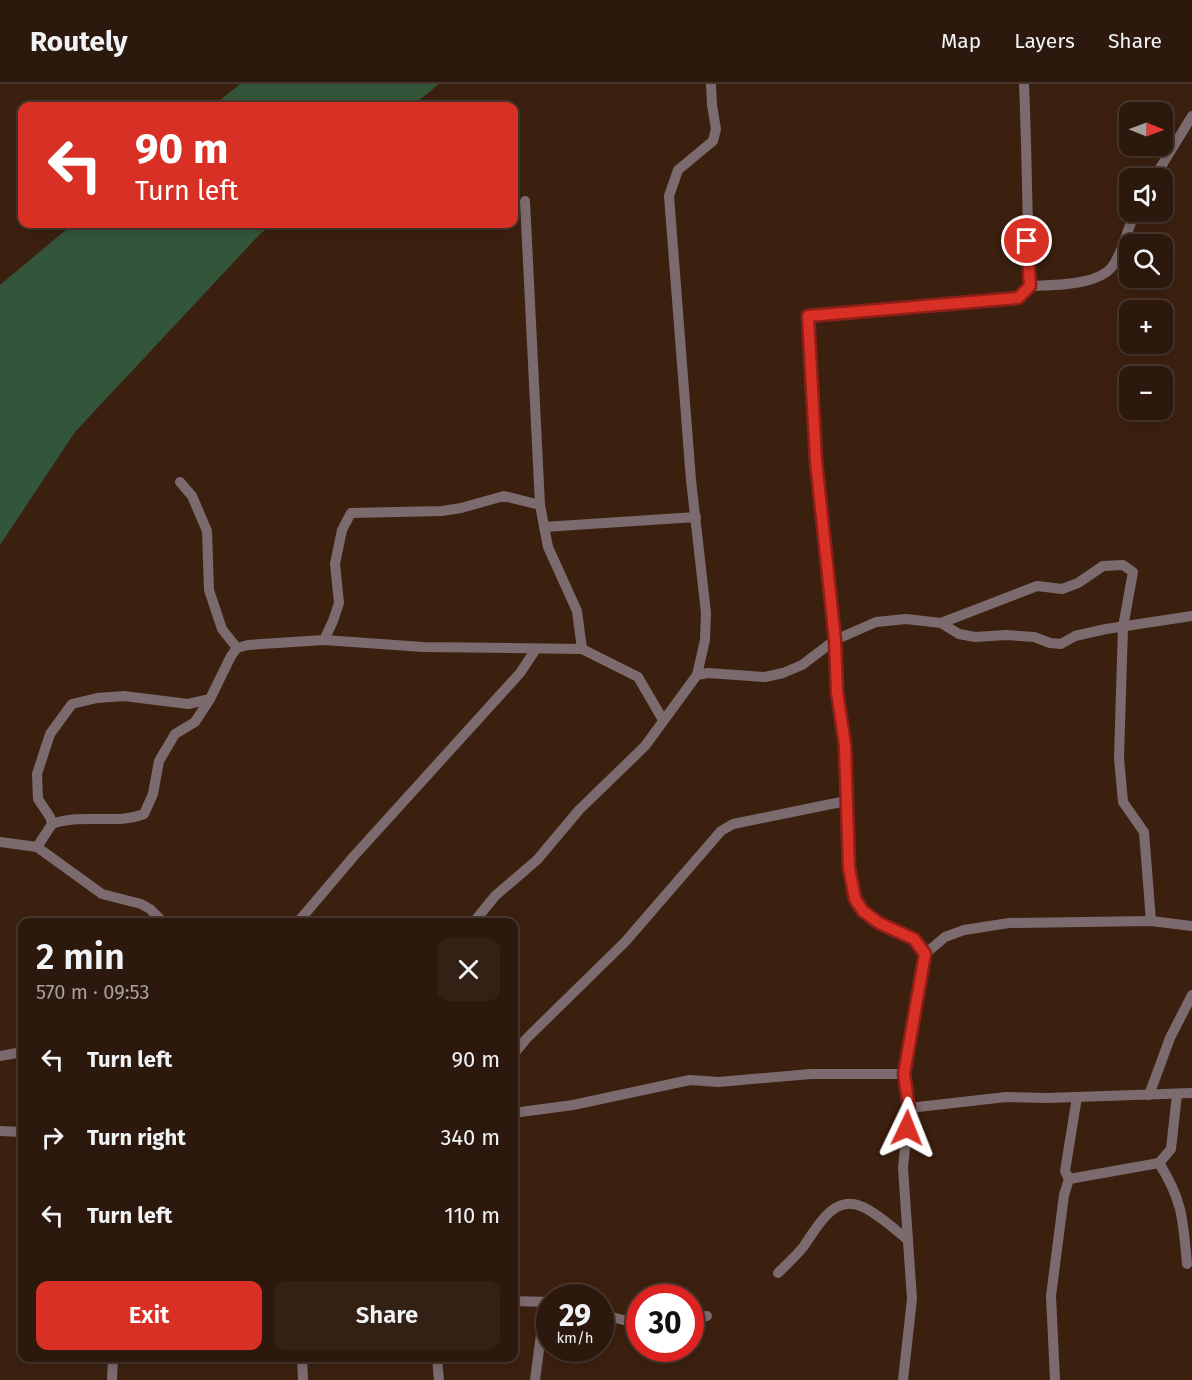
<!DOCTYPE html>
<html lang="en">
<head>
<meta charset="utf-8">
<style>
	body { margin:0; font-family:"Fira Sans",sans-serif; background:#342115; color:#f1f3f6; height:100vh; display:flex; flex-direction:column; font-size:22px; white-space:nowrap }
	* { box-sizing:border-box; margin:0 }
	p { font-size:20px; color:#a6a09d }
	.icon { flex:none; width:33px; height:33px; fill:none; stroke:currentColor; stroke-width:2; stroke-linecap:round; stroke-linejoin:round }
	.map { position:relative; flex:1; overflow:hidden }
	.side { position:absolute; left:18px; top:834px; width:500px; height:444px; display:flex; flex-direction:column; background:#2c180c; border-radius:12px; box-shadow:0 3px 9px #0003,0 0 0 2px #48372d }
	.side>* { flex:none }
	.hud { position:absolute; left:18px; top:18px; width:500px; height:126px; border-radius:12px; box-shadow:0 3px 9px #0003,0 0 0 2px #48372d; background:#d93025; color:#fff; overflow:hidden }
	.needle { width:39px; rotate:91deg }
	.buttons { position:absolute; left:1119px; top:18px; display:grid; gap:12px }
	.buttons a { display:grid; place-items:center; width:54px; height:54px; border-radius:12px; background:#2c180c; box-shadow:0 3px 9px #0003,0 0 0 2px #48372d; font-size:30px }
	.speed { position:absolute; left:536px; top:1200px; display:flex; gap:12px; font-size:30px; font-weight:700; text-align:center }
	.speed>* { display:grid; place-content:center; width:78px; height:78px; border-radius:50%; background:#2c180c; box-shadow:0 3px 9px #0003,0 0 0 2px #48372d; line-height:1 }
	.speed small { font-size:15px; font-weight:400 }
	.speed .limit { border:9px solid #d22; background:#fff; color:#111 }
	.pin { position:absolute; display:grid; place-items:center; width:51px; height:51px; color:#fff; margin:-26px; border:3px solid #fff; border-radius:50%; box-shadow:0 2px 6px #0007 }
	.me { position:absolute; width:66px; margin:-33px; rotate:2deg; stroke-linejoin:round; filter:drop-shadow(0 0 4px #0008) }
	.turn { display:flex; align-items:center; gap:21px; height:126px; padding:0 18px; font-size:27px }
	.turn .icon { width:78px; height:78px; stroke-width:2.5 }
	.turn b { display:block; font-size:42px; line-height:51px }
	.round { display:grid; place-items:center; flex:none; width:63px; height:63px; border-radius:12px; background:#342115 }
	.head { display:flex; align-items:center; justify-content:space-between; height:102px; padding:0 18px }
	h1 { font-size:36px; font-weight:600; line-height:45px }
	.cta { display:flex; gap:12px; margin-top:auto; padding:12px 18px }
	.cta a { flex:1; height:69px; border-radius:12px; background:#d93025; color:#fff; font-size:24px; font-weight:600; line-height:69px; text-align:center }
	.cta a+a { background:#342115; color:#f1f3f6 }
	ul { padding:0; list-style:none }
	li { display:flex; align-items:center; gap:18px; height:78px; padding:0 18px }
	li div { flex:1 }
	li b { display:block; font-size:22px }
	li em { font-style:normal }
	header { display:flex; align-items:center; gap:36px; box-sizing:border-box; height:84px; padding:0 30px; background:#2c180c; border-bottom:2px solid #48372d }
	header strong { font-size:28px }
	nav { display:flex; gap:33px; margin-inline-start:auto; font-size:21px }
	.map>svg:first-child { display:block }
	.forest { fill:#33563a }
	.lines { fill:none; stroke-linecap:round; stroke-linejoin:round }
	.street { stroke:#7c6b6e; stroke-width:10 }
	.route-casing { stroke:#8d1f18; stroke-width:15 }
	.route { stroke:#d93025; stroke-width:10 }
</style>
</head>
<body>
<header>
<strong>Routely</strong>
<nav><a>Map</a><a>Layers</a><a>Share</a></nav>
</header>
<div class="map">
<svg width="1192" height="1296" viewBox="0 0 1192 1296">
	<rect width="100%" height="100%" fill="#3b2010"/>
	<g class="forest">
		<path d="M 240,0 L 439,0 L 412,22 L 213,22 Z"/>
		<path d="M 73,140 L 273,140 L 260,150 L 75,348 L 0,461 L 0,201 Z"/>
	</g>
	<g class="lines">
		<g class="street">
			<path d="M 1154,94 L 1192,32"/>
			<path d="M 525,117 L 540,421 L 548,463 L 577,527 L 582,565"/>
			<path d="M 1030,202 C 1053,201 1101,202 1114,180 C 1124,164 1127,144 1136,128"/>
			<path d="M 180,398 L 192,412 L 207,447 L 209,506 L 222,545 L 237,564"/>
			<path d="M 544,443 L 696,433"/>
			<path d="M 941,539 L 959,550 L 975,553 L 1006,551 L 1034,553 L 1050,559 L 1061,560 L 1075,552 L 1106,545 L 1192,532"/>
			<path d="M 324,556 L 333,537 L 339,519 L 335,480 L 342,446 L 351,429 L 442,427 L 461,424 L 504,412 L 540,421"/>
			<path d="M 697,591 L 705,556 L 706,529 L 691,396 L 669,112 L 678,86 L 713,57 L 716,45 L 712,21 L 711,0"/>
			<path d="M 52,740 C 83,729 116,741 144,730 L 153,710 L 159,677 L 175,650 L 195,638 L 210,615"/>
			<path d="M 0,758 L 37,763 L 102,810 L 141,820 L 150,825 L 163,838"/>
			<path d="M 37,763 L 52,740 L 50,733 L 38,715 L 37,690 L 50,650 L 72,620 L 97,614 L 124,612 L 188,620 L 210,615 L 231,572 L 237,564 L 248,561 L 324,556 L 423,563 L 582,565 L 638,593 L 663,636"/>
			<path d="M 298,838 L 354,772 L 520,589 L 536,565"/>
			<path d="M 474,838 L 495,812 L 537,776 L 579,726 L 645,662 L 697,591 L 708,589 L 765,593 L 783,589 L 802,581 L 835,556 L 876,538 L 906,535 L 941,539 L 1037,502 L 1062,505 L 1078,499 L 1103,482 L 1123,481 L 1133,488 L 1123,543 L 1119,674 L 1123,718 L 1144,748 L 1151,837"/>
			<path d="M 925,870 L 914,855 L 879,839 L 863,827 L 855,815 L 850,784 L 845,661 L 837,608 L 835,556 L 816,377 L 808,232 L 1018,214 L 1030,202 C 1027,135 1027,67 1024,0"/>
			<path d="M 513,971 L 526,955 L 625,858 L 721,747 L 733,740 L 846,717"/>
			<path d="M 0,972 L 22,968"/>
			<path d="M 1149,1011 L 1170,954 L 1192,911"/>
			<path d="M 909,1024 L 1006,1013 L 1047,1014 L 1192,1009"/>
			<path d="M 513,1029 L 573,1021 L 690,996 L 718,998 L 811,990 L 904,990"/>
			<path d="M 0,1047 L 22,1048"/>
			<path d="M 1159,1079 C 1183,1117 1183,1136 1187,1180"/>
			<path d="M 1069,1095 L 1065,1087 L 1077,1013"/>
			<path d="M 778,1189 C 787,1180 796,1172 804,1162 C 817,1143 834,1109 863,1123 C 880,1131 894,1145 908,1156"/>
			<path d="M 513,1217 L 549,1218"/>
			<path d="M 600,1230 L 639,1240"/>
			<path d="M 690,1235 L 707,1232"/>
			<path d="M 302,1274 L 303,1296"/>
			<path d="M 437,1274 L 439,1296"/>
			<path d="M 112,1296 L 113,1274"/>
			<path d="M 535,1296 L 542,1243 L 549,1219"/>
			<path d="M 903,1296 L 912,1215 L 903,1084 L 909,1024 L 904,990 L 925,870 L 945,853 L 964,846 L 1009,839 L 1151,837 L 1192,842"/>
			<path d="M 1055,1296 L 1051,1212 L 1064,1111 L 1069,1095 L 1159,1079 L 1171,1065 L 1177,1010"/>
		</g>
	</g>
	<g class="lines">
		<g class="route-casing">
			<path id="route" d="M 907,1044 L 909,1024 L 904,990 L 925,870 L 914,855 L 879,839 L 863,827 L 855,815 L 849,784 L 845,661 L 837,608 L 835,556 L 816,377 L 808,232 L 1018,214 L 1030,202 L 1027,157"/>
		</g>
		<use href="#route" class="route"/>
	</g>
</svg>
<div class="buttons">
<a><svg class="needle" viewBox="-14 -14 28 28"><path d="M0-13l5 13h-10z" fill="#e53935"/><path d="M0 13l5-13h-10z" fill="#a6a09d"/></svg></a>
<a><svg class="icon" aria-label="sound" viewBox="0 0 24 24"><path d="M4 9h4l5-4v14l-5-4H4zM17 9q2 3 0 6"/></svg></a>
<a><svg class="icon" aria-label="search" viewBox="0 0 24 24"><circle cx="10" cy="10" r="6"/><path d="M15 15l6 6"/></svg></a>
<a>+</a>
<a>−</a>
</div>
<div class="speed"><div>29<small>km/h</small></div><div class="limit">30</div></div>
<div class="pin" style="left:1027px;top:157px;background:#d93025"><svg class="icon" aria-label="arrive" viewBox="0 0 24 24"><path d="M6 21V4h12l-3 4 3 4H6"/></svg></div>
<svg class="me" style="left:907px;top:1044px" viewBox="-20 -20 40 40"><path d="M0-17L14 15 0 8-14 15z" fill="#d93025" stroke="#fff" stroke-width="4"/></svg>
<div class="hud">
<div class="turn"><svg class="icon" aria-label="left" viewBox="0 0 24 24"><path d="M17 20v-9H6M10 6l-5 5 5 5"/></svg><div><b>90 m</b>Turn left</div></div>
</div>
<section class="side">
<div class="head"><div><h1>2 min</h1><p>570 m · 09:53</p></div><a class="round"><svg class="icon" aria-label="close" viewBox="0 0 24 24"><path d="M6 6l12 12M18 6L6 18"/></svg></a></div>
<ul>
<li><svg class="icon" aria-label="left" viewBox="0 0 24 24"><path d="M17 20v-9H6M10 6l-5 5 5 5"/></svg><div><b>Turn left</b></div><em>90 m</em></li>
<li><svg class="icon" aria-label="right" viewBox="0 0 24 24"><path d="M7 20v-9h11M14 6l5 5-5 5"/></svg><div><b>Turn right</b></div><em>340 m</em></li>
<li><svg class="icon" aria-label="left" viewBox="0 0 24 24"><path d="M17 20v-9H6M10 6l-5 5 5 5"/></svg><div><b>Turn left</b></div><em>110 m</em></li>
</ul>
<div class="cta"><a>Exit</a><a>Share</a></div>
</section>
</div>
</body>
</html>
